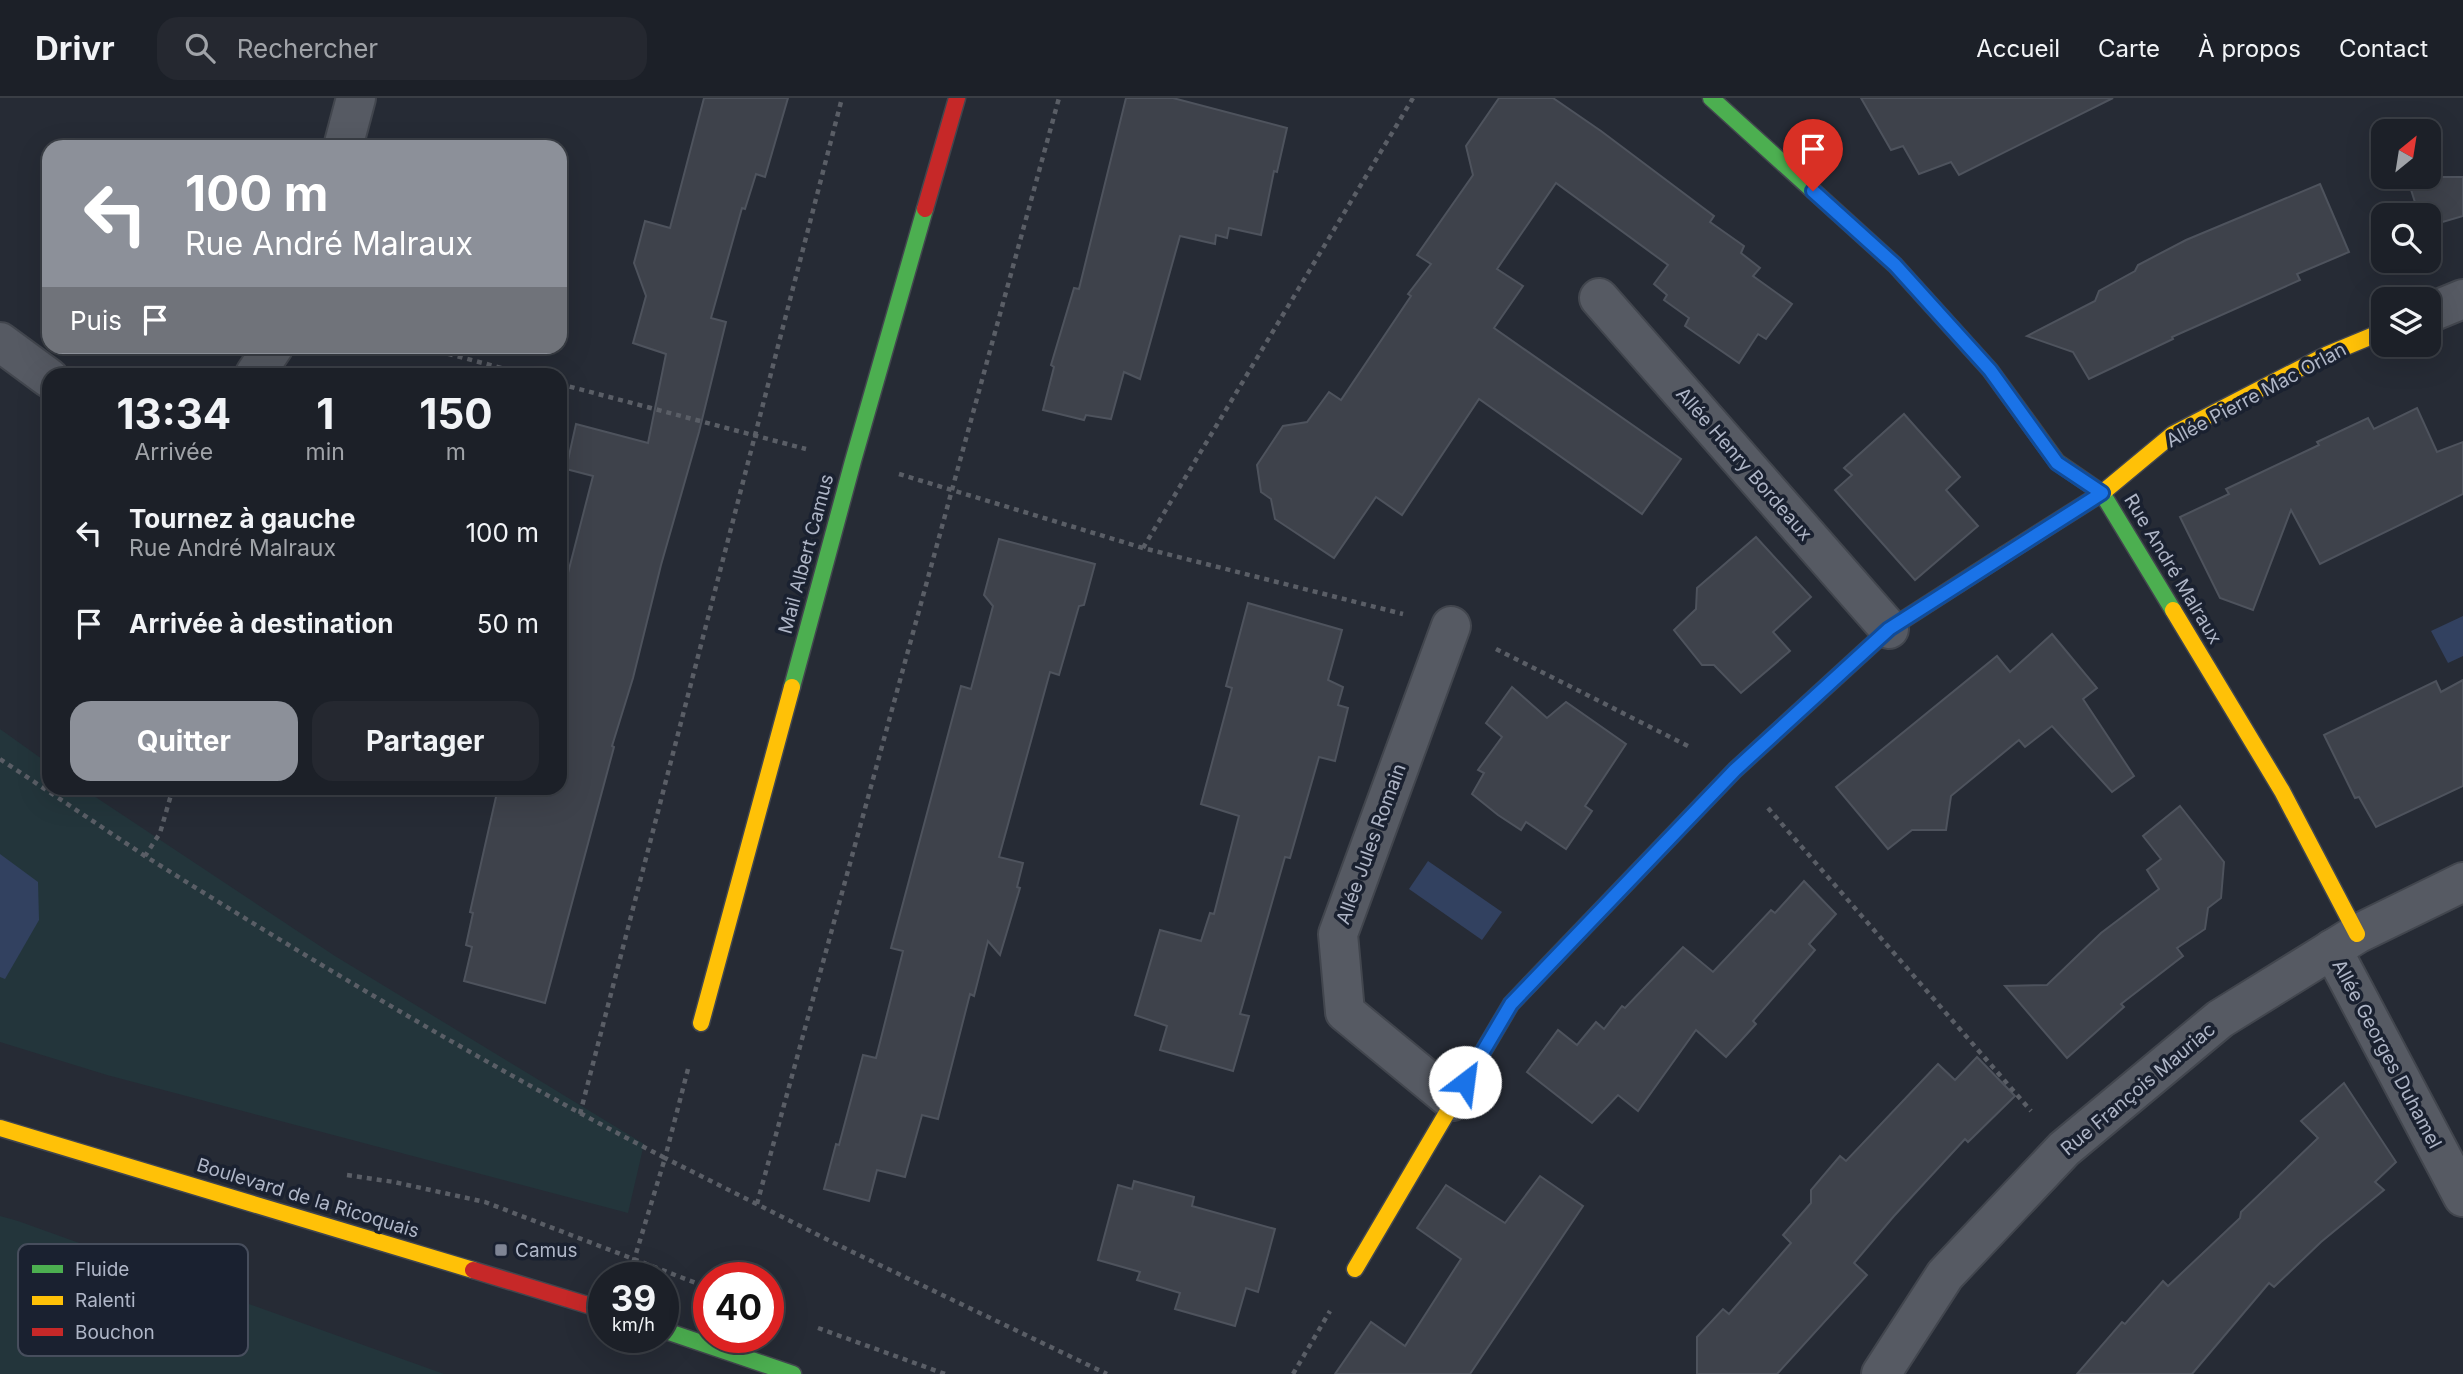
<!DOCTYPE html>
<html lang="fr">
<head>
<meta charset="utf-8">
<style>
	body { margin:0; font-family:Inter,sans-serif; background:#252830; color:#f1f3f6; height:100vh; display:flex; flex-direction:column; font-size:26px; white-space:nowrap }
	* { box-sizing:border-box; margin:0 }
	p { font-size:23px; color:#a0a3a8 }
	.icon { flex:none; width:38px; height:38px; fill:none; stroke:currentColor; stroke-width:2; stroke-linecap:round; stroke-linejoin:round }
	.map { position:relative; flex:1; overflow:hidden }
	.details { position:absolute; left:42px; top:270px; width:525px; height:427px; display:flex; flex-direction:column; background:#1c2028; border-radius:21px; box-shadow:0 7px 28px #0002,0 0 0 2px #3a3e45 }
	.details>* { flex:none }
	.guide { position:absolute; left:42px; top:42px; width:525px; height:214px; border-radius:21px; box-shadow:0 7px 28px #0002,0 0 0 2px #3a3e45; background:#8c9099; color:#fff; overflow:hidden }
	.needle { width:46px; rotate:30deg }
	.controls { position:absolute; left:2371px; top:21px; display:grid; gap:14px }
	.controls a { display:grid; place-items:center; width:70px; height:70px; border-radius:14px; background:#1c2028; box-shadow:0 7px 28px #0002,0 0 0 2px #3a3e45; font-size:35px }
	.speed { position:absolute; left:588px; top:1164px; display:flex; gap:14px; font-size:35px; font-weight:700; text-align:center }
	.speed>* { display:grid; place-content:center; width:91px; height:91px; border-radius:50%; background:#1c2028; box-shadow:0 7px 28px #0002,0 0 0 2px #3a3e45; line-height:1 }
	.speed small { font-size:18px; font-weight:400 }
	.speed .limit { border:10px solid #d22; background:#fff; color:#111 }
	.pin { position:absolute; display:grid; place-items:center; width:60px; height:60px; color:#fff; margin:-72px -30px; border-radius:50% 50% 50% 0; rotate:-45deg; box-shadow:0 0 7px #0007 }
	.pin .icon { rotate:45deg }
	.me { position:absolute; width:77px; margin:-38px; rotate:30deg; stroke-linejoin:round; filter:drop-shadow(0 0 5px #0008) }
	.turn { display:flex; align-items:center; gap:24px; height:147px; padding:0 28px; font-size:32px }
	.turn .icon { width:91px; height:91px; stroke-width:2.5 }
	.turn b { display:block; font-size:49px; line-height:60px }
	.then { display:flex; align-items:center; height:66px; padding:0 28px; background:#0003; gap:14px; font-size:26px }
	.eta { display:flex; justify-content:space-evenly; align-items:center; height:119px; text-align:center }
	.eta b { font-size:42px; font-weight:700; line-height:49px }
	.action { display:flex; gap:14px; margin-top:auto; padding:14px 28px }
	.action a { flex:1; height:80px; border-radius:21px; background:#8c9099; color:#fff; font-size:28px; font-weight:700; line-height:80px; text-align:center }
	.action a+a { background:#252830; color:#f1f3f6 }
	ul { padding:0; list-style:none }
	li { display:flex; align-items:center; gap:21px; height:91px; padding:0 28px }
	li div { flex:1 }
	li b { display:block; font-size:26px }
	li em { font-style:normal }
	header { display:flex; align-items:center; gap:42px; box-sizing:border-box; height:98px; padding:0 35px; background:#1c2028; border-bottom:2px solid #3a3e45 }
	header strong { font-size:33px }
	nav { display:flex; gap:38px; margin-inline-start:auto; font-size:24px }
	.search { width:490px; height:63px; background:#252830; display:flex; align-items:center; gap:18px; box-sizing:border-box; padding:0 24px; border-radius:21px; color:#a0a3a8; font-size:26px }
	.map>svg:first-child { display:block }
	.green { fill:#23353b }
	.water { fill:#324160 }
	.building { fill:#3e424b; stroke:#4e535d; stroke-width:2 }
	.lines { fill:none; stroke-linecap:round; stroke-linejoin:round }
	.street-casing { stroke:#42464e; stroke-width:42 }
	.fast-casing { stroke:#42464e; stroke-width:19 }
	.slow-casing { stroke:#42464e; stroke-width:19 }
	.jam-casing { stroke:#42464e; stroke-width:19 }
	.path { stroke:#5a5e66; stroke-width:4.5; stroke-dasharray:5 5; stroke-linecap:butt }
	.street { stroke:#565a63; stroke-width:38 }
	.fast { stroke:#4caf50; stroke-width:16 }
	.slow { stroke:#ffc107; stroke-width:16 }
	.jam { stroke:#c62828; stroke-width:16 }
	.route-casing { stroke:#114b97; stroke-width:18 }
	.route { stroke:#1a73e8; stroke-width:12 }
	.poi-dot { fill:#7f8594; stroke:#1a2130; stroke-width:2.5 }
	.labels { text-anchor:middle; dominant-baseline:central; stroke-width:7; stroke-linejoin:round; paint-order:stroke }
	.street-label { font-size:19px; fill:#afb6c7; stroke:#1a2130 }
	.poi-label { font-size:19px; fill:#afb6c7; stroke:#1a2130; text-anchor:start }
	.key { fill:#1a2130; stroke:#474e5d; stroke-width:2 }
	.key-label { font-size:19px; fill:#afb6c7 }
</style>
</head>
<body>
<header>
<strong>Drivr</strong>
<div class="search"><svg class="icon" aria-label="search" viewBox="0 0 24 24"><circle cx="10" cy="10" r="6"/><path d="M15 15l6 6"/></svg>Rechercher</div>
<nav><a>Accueil</a><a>Carte</a><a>À propos</a><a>Contact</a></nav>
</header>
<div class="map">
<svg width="2463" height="1276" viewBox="0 0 2463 1276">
	<rect width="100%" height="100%" fill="#262b35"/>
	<g class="green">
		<path d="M 0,631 L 49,666 L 49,690 L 82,690 L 335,858 L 644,1046 L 628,1115 L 107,977 L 0,944 Z"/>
		<path d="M 0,1118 L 18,1123 L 444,1276 L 0,1276 Z"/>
	</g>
	<g class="water">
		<path d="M 2463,518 L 2463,558 L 2448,565 L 2431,533 Z"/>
		<path d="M 0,756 L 38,784 L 39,822 L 5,881 L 0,879 Z"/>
		<path d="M 1428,763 L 1502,814 L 1482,842 L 1409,791 Z"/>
	</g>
	<g class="building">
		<path d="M 704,0 L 788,0 L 765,79 L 756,76 L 745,111 L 742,110 L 711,220 L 726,224 L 699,334 L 661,467 L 633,580 L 612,648 L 614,649 L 545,905 L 464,883 L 472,849 L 466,847 L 473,815 L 470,814 L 498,690 L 560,690 L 560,506 L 593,378 L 566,371 L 576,326 L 648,345 L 666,256 L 633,245 L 646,198 L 634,165 L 645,123 L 670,130 Z"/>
		<path d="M 1126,0 L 1173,0 L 1287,30 L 1277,74 L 1274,73 L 1261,137 L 1229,130 L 1227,140 L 1216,137 L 1215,146 L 1180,138 L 1140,281 L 1124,274 L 1111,321 L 1086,317 L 1084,322 L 1043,312 L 1054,269 L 1051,267 L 1074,190 L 1079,191 Z"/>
		<path d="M 1499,0 L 1553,0 L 1601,33 L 1714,118 L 1710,124 L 1744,148 L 1741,155 L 1760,170 L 1753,178 L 1792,206 L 1766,241 L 1758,236 L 1739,265 L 1685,228 L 1689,220 L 1664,202 L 1667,197 L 1654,186 L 1668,167 L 1556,85 L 1497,171 L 1523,188 L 1494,230 L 1681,361 L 1642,416 L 1479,301 L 1402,417 L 1376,399 L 1334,460 L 1275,421 L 1271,401 L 1261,394 L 1257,367 L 1283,328 L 1307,324 L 1329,294 L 1341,302 L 1411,198 L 1408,196 L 1431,166 L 1417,157 L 1473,77 L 1466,48 Z"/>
		<path d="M 1861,0 L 2113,0 L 1959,77 L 1951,64 L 1919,76 L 1903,48 L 1891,52 Z"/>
		<path d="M 2407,79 L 2463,79 L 2463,118 L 2429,128 L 2429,117 L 2419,117 Z"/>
		<path d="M 2320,86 L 2349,154 L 2297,176 L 2300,182 L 2172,239 L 2173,241 L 2089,281 L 2073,254 L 2027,238 L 2095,203 L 2099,193 L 2135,173 L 2138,167 L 2186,142 Z"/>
		<path d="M 2417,310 L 2437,354 L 2463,344 L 2463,396 L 2320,466 L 2291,412 L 2253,512 L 2220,500 L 2180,419 L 2229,396 L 2226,391 L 2319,347 L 2317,344 L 2368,320 L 2374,331 Z"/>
		<path d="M 1904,316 L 1960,379 L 1946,392 L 1978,428 L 1915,482 L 1835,392 L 1852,377 L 1844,370 Z"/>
		<path d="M 1756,439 L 1811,499 L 1773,534 L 1790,553 L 1741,595 L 1714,567 L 1702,567 L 1674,532 L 1696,511 L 1697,490 Z"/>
		<path d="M 999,441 L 1095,466 L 1084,507 L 1079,508 L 1059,577 L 1050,574 L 999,759 L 1023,765 L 1017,789 L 1020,790 L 1000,857 L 988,843 L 974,898 L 970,896 L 938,1021 L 922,1017 L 905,1079 L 877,1072 L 869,1103 L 824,1091 L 836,1046 L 839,1047 L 863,957 L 876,960 L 903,853 L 891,850 L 961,588 L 971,591 L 993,508 L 984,497 Z"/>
		<path d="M 1248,505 L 1342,532 L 1328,582 L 1343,589 L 1338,607 L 1348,610 L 1335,663 L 1319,659 L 1290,760 L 1285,759 L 1240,916 L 1249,918 L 1233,973 L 1160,952 L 1167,928 L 1135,917 L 1160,832 L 1201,843 L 1210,815 L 1214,816 L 1239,718 L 1201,706 L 1232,590 L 1226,588 Z"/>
		<path d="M 2052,536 L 2097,590 L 2083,601 L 2134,678 L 2112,694 L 2052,628 L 2025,649 L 2019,642 L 1951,698 L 1946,732 L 1912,732 L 1888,751 L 1836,689 L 1997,558 L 2010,574 Z"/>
		<path d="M 2463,582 L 2463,688 L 2376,729 L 2359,699 L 2355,700 L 2324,637 L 2436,583 L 2441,594 Z"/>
		<path d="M 1512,589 L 1547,620 L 1566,604 L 1626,646 L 1585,708 L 1592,713 L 1566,751 L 1526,724 L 1521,732 L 1498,717 L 1472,696 L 1484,675 L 1478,672 L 1502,639 L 1486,625 Z"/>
		<path d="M 2180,708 L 2224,764 L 2221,800 L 2208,810 L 2205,831 L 2177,850 L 2183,858 L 2121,906 L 2124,909 L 2067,960 L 2005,888 L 2047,887 L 2101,835 L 2159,791 L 2147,772 L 2161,761 L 2143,738 Z"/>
		<path d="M 1804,783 L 1836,816 L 1809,846 L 1815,852 L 1753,923 L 1756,926 L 1726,959 L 1696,932 L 1638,1013 L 1618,997 L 1592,1025 L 1527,974 L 1558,932 L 1577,947 L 1596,924 L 1604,931 L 1622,908 L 1625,910 L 1683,849 L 1713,874 L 1771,812 L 1775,815 Z"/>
		<path d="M 1977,959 L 2015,998 L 1968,1044 L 1965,1041 L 1894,1118 L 1854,1165 L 1867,1177 L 1777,1276 L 1697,1276 L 1697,1239 L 1723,1211 L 1729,1216 L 1791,1145 L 1783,1137 L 1811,1105 L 1811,1092 L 1840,1058 L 1846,1063 L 1938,966 L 1955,982 Z"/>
		<path d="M 2344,985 L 2396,1064 L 2375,1084 L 2384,1092 L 2321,1144 L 2274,1189 L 2269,1185 L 2192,1276 L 2077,1276 L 2122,1224 L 2125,1226 L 2163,1183 L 2168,1188 L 2240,1120 L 2241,1114 L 2318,1040 L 2301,1023 Z"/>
		<path d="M 1540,1078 L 1583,1108 L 1470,1276 L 1335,1276 L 1371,1224 L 1405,1248 L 1461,1161 L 1417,1130 L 1446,1087 L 1505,1125 Z"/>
		<path d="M 1134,1083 L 1194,1099 L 1192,1108 L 1275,1131 L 1258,1194 L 1246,1190 L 1235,1228 L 1175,1211 L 1180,1195 L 1137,1182 L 1140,1174 L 1098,1162 L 1118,1087 L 1132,1091 Z"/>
	</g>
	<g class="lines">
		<g class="street-casing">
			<g id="street">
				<path d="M 343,49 L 356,0"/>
				<path d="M 1599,200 L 1889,531"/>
				<path d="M 2429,215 L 2463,201"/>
				<path d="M 0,244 L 49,280"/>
				<path d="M 255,276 L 274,248"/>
				<path d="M 1451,528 L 1338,836 L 1345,914 L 1453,1003"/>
				<path d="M 2332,851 L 2463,1099"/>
				<path d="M 1881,1276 L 1945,1177 L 2064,1051 L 2220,921 L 2357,836 L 2463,784"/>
			</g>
		</g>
		<g class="fast-casing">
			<g id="fast">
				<path d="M 1711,0 L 1895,167 L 1990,272 L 2057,364 L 2102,395 L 2173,512"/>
				<path d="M 792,589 L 853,363 L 925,111"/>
				<path d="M 1530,886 L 1735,672 L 1889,531 L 2004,457"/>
				<path d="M 663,1232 L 793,1276"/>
			</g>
		</g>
		<g class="slow-casing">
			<g id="slow">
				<path d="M 2004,457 L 2102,395 L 2173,336 L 2326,257 L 2384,233"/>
				<path d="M 2173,512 L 2282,693 L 2357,836"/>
				<path d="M 701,925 L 792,589"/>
				<path d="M 0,1030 L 473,1172"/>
				<path d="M 1355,1171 L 1511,906 L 1530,886"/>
			</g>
		</g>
		<g class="jam-casing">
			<g id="jam">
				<path d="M 925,111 L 957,0"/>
				<path d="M 473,1172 L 604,1212"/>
			</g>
		</g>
		<g class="path">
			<path d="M 419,248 L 524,276"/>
			<path d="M 560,286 L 806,351"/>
			<path d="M 899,376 L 1143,450 L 1403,516"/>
			<path d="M 1143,450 L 1413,0"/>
			<path d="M 1496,551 L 1688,648"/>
			<path d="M 0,661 L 145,758"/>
			<path d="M 173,690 L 160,735 L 145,758 C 315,865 487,968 665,1060 L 631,1172"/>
			<path d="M 1768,710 L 2031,1013"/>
			<path d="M 688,971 L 665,1060 L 836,1146 L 1107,1276"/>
			<path d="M 580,1016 L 842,0"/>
			<path d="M 347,1077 L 394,1084 L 485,1104 L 709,1190"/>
			<path d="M 757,1106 L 1059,0"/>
			<path d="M 818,1230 L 945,1276"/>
			<path d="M 1293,1276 L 1330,1213"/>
		</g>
		<use href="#street" class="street"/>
		<use href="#fast" class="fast"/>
		<use href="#slow" class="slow"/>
		<use href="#jam" class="jam"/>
	</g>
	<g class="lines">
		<g class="route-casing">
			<path id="route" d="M 1465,984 L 1511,906 L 1735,672 L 1889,531 L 2102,395 L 2057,365 L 1990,272 L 1895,167 L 1813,93"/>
		</g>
		<use href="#route" class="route"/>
	</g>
	<rect class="poi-dot" x="494" y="1145" width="14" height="14" rx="3.5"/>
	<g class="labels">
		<g class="street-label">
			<text transform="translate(2256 297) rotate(-28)">Allée Pierre Mac Orlan</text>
			<text transform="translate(1744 366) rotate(49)">Allée Henry Bordeaux</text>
			<text transform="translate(806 456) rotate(-75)">Mail Albert Camus</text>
			<text transform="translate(2173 471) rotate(59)">Rue André Malraux</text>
			<text transform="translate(1371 746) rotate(-70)">Allée Jules Romain</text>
			<text transform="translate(2387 956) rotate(62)">Allée Georges Duhamel</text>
			<text transform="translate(2138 991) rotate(-40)">Rue François Mauriac</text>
			<text transform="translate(308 1100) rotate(17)">Boulevard de la Ricoquais</text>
		</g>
		<g class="poi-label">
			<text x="515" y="1152">Camus</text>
		</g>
	</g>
	<rect x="18" y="1146" width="230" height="112" rx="10" class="key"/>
	<rect x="32" y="1167" width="31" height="8" fill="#4caf50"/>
	<rect x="32" y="1198" width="31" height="9" fill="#ffc107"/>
	<rect x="32" y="1230" width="31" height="8" fill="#c62828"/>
	<g class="key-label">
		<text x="75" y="1178">Fluide</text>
		<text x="75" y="1209">Ralenti</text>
		<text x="75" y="1241">Bouchon</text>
	</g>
</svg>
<div class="controls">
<a><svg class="needle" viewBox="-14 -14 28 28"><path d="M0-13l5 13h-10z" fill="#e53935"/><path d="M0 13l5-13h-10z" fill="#a0a3a8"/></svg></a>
<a><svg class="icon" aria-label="search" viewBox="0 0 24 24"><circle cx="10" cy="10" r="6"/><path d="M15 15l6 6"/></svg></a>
<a><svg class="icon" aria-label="layers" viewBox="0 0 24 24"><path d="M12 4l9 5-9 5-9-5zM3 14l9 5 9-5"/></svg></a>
</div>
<div class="speed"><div>39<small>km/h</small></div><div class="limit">40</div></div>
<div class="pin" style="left:1813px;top:93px;background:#d93025"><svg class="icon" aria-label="arrive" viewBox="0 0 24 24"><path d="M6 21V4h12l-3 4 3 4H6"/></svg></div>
<svg class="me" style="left:1465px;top:984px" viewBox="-20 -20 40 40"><circle r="19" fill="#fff"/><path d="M0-13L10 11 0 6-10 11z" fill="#1a73e8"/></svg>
<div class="guide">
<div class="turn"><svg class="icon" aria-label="left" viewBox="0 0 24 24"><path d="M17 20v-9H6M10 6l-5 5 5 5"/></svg><div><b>100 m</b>Rue André Malraux</div></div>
<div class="then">Puis<svg class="icon" aria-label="arrive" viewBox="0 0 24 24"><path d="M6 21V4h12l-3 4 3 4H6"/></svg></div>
</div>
<section class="details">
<div class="eta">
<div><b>13:34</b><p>Arrivée</p></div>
<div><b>1</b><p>min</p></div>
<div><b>150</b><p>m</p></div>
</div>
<ul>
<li><svg class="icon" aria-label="left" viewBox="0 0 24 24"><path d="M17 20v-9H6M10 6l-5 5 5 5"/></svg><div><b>Tournez à gauche</b><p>Rue André Malraux</p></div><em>100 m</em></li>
<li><svg class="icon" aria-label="arrive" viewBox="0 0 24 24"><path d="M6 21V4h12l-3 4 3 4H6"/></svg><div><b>Arrivée à destination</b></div><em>50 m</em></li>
</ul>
<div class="action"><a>Quitter</a><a>Partager</a></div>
</section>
</div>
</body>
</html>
